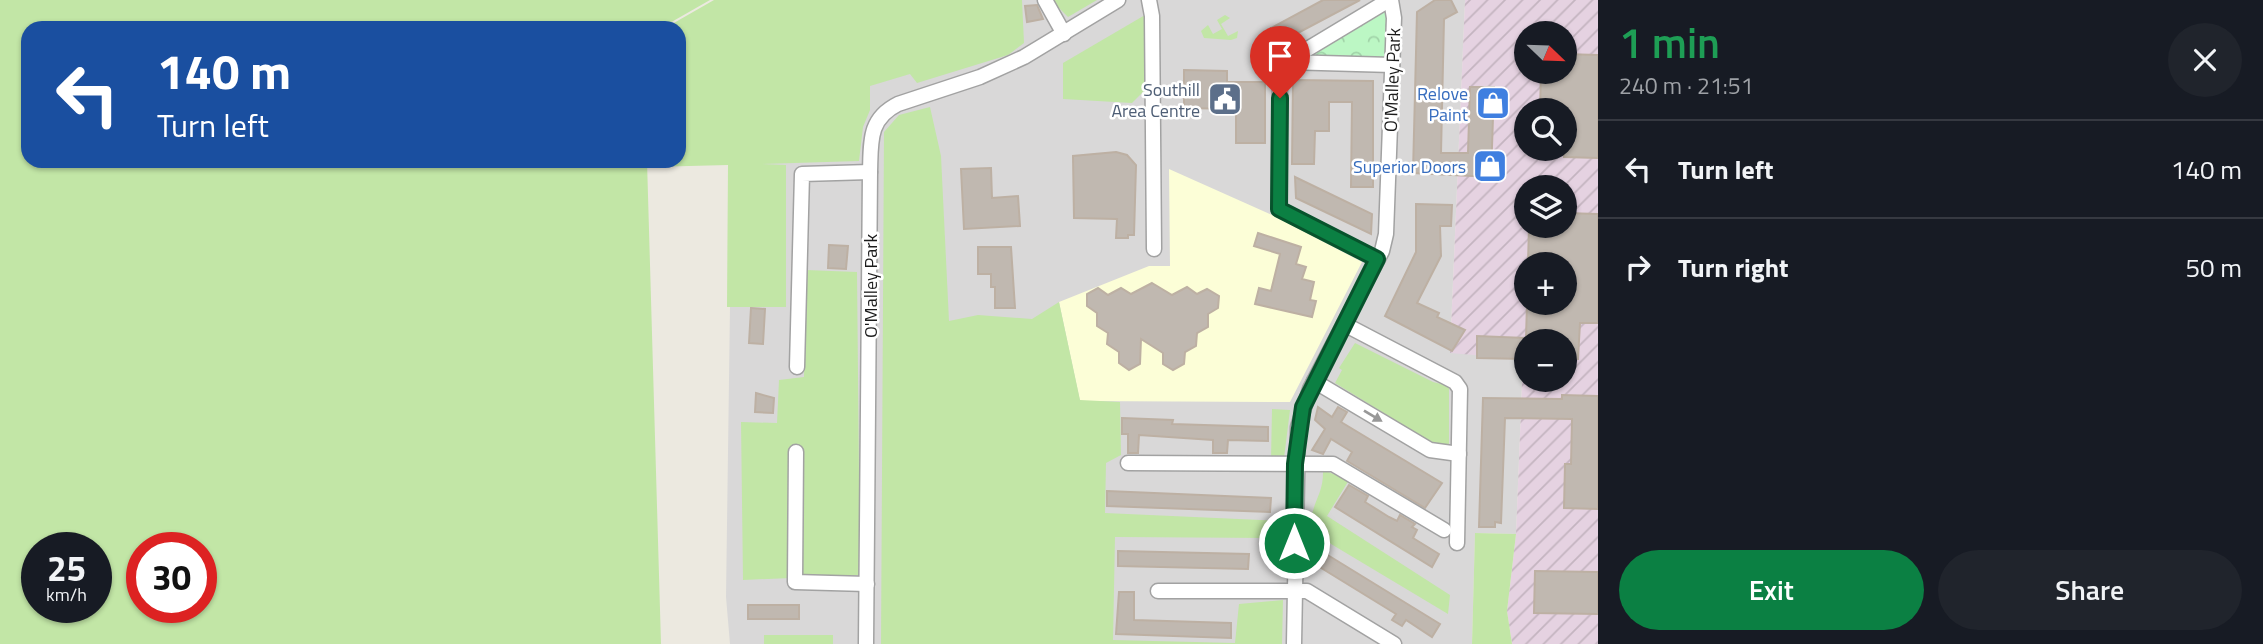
<!DOCTYPE html>
<html lang="en">
<head>
<meta charset="utf-8">
<style>
	body { margin:0; font-family:"Titillium Web",sans-serif; background:#20242c; color:#f1f3f6; height:100vh; display:flex; flex-direction:column; font-size:26px; white-space:nowrap }
	* { box-sizing:border-box; margin:0 }
	p { font-size:23px; color:#9ea1a6 }
	.icon { flex:none; width:38px; height:38px; fill:none; stroke:currentColor; stroke-width:2; stroke-linecap:round; stroke-linejoin:round }
	.map { position:relative; flex:1; overflow:hidden }
	.sheet { display:flex; flex-direction:column; background:#171b24; width:665px }
	.sheet>* { flex:none }
	.guide { position:absolute; left:21px; top:21px; width:665px; height:147px; border-radius:21px; box-shadow:0 2px 5px #0004; background:#1a4fa0; color:#fff; overflow:hidden }
	.needle { width:46px; rotate:113deg }
	.tools { position:absolute; left:1514px; top:21px; display:grid; gap:14px }
	.tools a { display:grid; place-items:center; width:63px; height:63px; border-radius:50%; background:#171b24; box-shadow:0 2px 5px #0004; font-size:35px }
	.speed { position:absolute; left:21px; top:532px; display:flex; gap:14px; font-size:35px; font-weight:700; text-align:center }
	.speed>* { display:grid; place-content:center; width:91px; height:91px; border-radius:50%; background:#171b24; box-shadow:0 2px 5px #0004; line-height:1 }
	.speed small { font-size:18px; font-weight:400 }
	.speed .limit { border:10px solid #d22; background:#fff; color:#111 }
	.pin { position:absolute; display:grid; place-items:center; width:60px; height:60px; color:#fff; margin:-72px -30px; border-radius:50% 50% 50% 0; rotate:-45deg; box-shadow:0 0 7px #0007 }
	.pin .icon { rotate:45deg }
	.me { position:absolute; width:77px; margin:-38px; rotate:0deg; stroke-linejoin:round; filter:drop-shadow(0 0 5px #0008) }
	.turn { display:flex; align-items:center; gap:24px; height:147px; padding:0 21px; font-size:32px }
	.turn .icon { width:91px; height:91px; stroke-width:2.5 }
	.turn b { display:block; font-size:49px; line-height:60px }
	.round { display:grid; place-items:center; flex:none; width:74px; height:74px; border-radius:37px; background:#20242c }
	.summary { display:flex; align-items:center; justify-content:space-between; height:119px; padding:0 21px }
	h1 { font-size:42px; font-weight:600; line-height:52px; color:#1e9e55 }
	.primary-button { display:flex; gap:14px; margin-top:auto; padding:14px 21px }
	.primary-button a { flex:1; height:80px; border-radius:42px; background:#0b8043; color:#fff; font-size:28px; font-weight:600; line-height:80px; text-align:center }
	.primary-button a+a { background:#20242c; color:#f1f3f6 }
	ul { padding:0; list-style:none }
	li { display:flex; align-items:center; gap:21px; height:98px; padding:0 21px; border-top:2px solid #363941 }
	li div { flex:1 }
	li b { display:block; font-size:26px }
	li em { font-style:normal }
	main { display:flex; flex:1; min-height:0 }
	.map>svg:first-child { display:block }
	.residential { fill:#d9d8d8 }
	.industrial { fill:url(#industrial-furrows); fill-rule:evenodd }
	.education { fill:#fcfed7 }
	.grass { fill:#c2e6a6; fill-rule:evenodd }
	.park { fill:url(#park-crowns) }
	.building { fill:#c0b8b0; stroke:#bdb0a3; stroke-width:2 }
	.lines { fill:none; stroke-linecap:round; stroke-linejoin:round }
	.street-casing { stroke:#a2a2a2; stroke-width:17 }
	.street { stroke:#fff; stroke-width:14 }
	.oneway { fill:#989898 }
	.route-casing { stroke:#07532c; stroke-width:18 }
	.route { stroke:#0b8043; stroke-width:12 }
	.labels { text-anchor:middle; dominant-baseline:central; stroke-width:5; stroke-linejoin:round; paint-order:stroke }
	.street-label { font-size:18px; fill:#1b1b1b; stroke:#fff }
	.service-label { font-size:18px; fill:#4e5e75; stroke:#fff; text-anchor:end }
	.shop-label { font-size:18px; fill:#366cbe; stroke:#fff; text-anchor:end }
</style>
</head>
<body>
<main>
<div class="map">
<svg width="1598" height="644" viewBox="0 0 1598 644">
	<defs>
		<pattern id="industrial-furrows" width="10" height="10" patternUnits="userSpaceOnUse" patternTransform="scale(1.75)"><rect width="10" height="10" fill="#e5d2e1"/><path d="M-1 1l2-2M0 10L10 0M9 11l2-2" fill="none" stroke="#c4b4c0"/></pattern>
		<pattern id="park-crowns" width="20" height="18" patternUnits="userSpaceOnUse" patternTransform="scale(1.75)"><rect width="20" height="18" fill="#bcf7c4"/><path d="M2 6a3 3 0 1 1 6 0M12 15a3 3 0 1 1 6 0" fill="none" stroke="#a1d3a8"/></pattern>
	</defs>
	<rect width="100%" height="100%" fill="#ece9e0"/>
	<path class="residential" d="M 802,0 L 1465,0 L 1450,352 L 1523,359 L 1516,534 L 1475,533 L 1472,644 L 833,644 L 833,635 L 765,635 L 764,644 L 730,644 L 726,597 L 732,162 Z"/>
	<path class="industrial" d="M 1465,0 L 1598,0 L 1598,644 L 1512,644 L 1507,611 L 1516,534 L 1523,359 L 1450,353 ZM 1526,33 L 1564,33 L 1564,72 L 1526,72 ZM 1526,110 L 1564,110 L 1564,149 L 1526,149 ZM 1526,187 L 1564,187 L 1564,226 L 1526,226 ZM 1526,264 L 1564,264 L 1564,303 L 1526,303 ZM 1526,341 L 1564,341 L 1564,380 L 1526,380 Z"/>
	<path class="education" d="M 1169,169 L 1272,215 L 1362,262 L 1290,402 L 1080,401 L 1059,302 L 1149,266 L 1170,266 Z"/>
	<g class="grass">
		<path d="M 0,0 L 710,0 L 661,28 L 28,28 L 28,161 L 647,161 L 661,644 L 0,644 ZM 37,548 L 96,548 L 96,607 L 37,607 ZM 142,548 L 201,548 L 201,607 L 142,607 Z"/>
		<path d="M 714,0 L 1022,0 L 1024,43 L 1008,55 L 917,83 L 910,74 L 870,86 L 870,110 L 863,127 L 859,161 L 761,164 L 786,165 L 786,307 L 727,307 L 728,165 L 650,167 L 650,161 L 679,161 L 679,28 L 665,28 Z"/>
		<path d="M 1051,0 L 1097,0 L 1068,17 Z"/>
		<path d="M 1145,15 L 1147,88 L 1132,103 L 1063,99 L 1063,63 Z"/>
		<path d="M 1225,15 L 1230,18 L 1221,24 L 1228,36 L 1238,31 L 1237,38 L 1231,40 L 1204,38 L 1201,31 L 1208,25 L 1213,34 L 1222,29 L 1217,20 Z"/>
		<path d="M 930,107 L 941,156 L 949,321 L 978,315 L 1032,319 L 1059,302 L 1080,400 L 1120,402 L 1121,455 L 1106,463 L 1105,513 L 1285,521 L 1283,538 L 1115,537 L 1113,640 L 1235,643 L 1239,604 L 1283,600 L 1282,644 L 881,644 L 884,132 L 899,115 Z"/>
		<path d="M 806,270 L 857,272 L 860,575 L 743,580 L 741,422 L 777,423 L 779,380 L 804,377 Z"/>
		<path d="M 1355,343 L 1433,382 L 1449,386 L 1449,446 L 1434,444 L 1335,383 L 1342,370 L 1339,368 Z"/>
		<path d="M 1272,409 L 1290,410 L 1284,458 L 1271,459 Z"/>
		<path d="M 1323,470 L 1349,480 L 1327,516 L 1450,595 L 1448,614 L 1311,532 C 1309,503 1324,497 1323,470 Z"/>
		<path d="M 1475,533 L 1516,534 L 1507,611 L 1512,644 L 1472,644 Z"/>
		<rect x="764" y="635" width="69" height="9"/>
	</g>
	<path class="park" d="M 1380,10 L 1388,13 L 1384,59 L 1315,57 L 1312,54 Z"/>
	<g class="building">
		<path d="M 1323,0 L 1360,0 L 1277,44 L 1271,28 Z"/>
		<path d="M 1435,0 L 1451,0 L 1457,12 L 1444,19 L 1441,153 L 1468,153 L 1470,87 L 1494,87 L 1491,177 L 1413,173 L 1417,12 Z"/>
		<path d="M 1037,5 L 1043,19 L 1027,22 L 1025,6 Z"/>
		<path d="M 1564,54 L 1598,55 L 1598,158 L 1564,157 L 1564,110 L 1540,110 L 1541,72 L 1564,72 Z"/>
		<path d="M 1184,70 L 1227,71 L 1227,82 L 1265,82 L 1265,143 L 1236,143 L 1236,109 L 1184,108 Z"/>
		<path d="M 1293,80 L 1373,81 L 1373,187 L 1351,187 L 1352,102 L 1329,102 L 1329,131 L 1315,131 L 1314,164 L 1292,164 Z"/>
		<path d="M 1116,152 L 1127,155 L 1136,165 L 1134,235 L 1128,235 L 1128,238 L 1116,238 L 1117,219 L 1074,218 L 1073,156 Z"/>
		<path d="M 991,168 L 992,198 L 1018,196 L 1020,226 L 964,229 L 961,169 Z"/>
		<path d="M 1295,177 L 1372,214 L 1371,234 L 1296,198 Z"/>
		<path d="M 1416,204 L 1452,205 L 1451,226 L 1440,226 L 1441,256 L 1417,303 L 1439,313 L 1437,317 L 1465,330 L 1452,351 L 1385,316 L 1416,252 Z"/>
		<path d="M 1564,213 L 1598,214 L 1598,323 L 1580,323 L 1578,359 L 1564,358 L 1564,341 L 1526,341 L 1526,359 L 1477,358 L 1477,336 L 1526,338 L 1527,303 L 1564,303 L 1564,264 L 1528,264 L 1529,226 L 1564,226 Z"/>
		<path d="M 1258,233 L 1301,247 L 1296,264 L 1306,267 L 1302,279 L 1314,282 L 1310,300 L 1316,301 L 1312,317 L 1255,304 L 1259,288 L 1271,291 L 1280,254 L 1254,246 Z"/>
		<path d="M 829,245 L 848,246 L 846,269 L 828,268 Z"/>
		<path d="M 978,247 L 1011,247 L 1015,308 L 995,308 L 995,287 L 991,287 L 991,274 L 978,274 Z"/>
		<path d="M 1152,283 L 1172,295 L 1187,287 L 1197,294 L 1207,289 L 1219,296 L 1218,308 L 1208,314 L 1208,327 L 1197,333 L 1196,346 L 1185,352 L 1184,364 L 1173,370 L 1163,364 L 1163,353 L 1141,339 L 1140,364 L 1129,370 L 1119,363 L 1119,352 L 1107,344 L 1108,333 L 1097,326 L 1097,313 L 1087,306 L 1087,294 L 1098,288 L 1108,295 L 1121,288 L 1131,294 Z"/>
		<path d="M 751,308 L 765,309 L 763,344 L 749,343 Z"/>
		<path d="M 756,393 L 774,398 L 773,413 L 755,412 Z"/>
		<path d="M 1562,395 L 1598,396 L 1598,509 L 1564,508 L 1565,464 L 1571,464 L 1572,419 L 1505,418 L 1501,523 L 1495,522 L 1495,527 L 1479,527 L 1483,398 L 1562,399 Z"/>
		<path d="M 1318,407 L 1332,417 L 1338,407 L 1347,412 L 1341,422 L 1442,483 L 1425,508 L 1347,461 L 1352,452 L 1331,439 L 1323,454 L 1312,450 L 1325,429 L 1315,420 Z"/>
		<path d="M 1122,418 L 1173,420 L 1172,424 L 1268,427 L 1268,441 L 1228,440 L 1227,453 L 1213,453 L 1213,440 L 1139,435 L 1138,453 L 1128,453 L 1128,434 L 1122,434 Z"/>
		<path d="M 1349,485 L 1368,496 L 1365,502 L 1389,517 L 1397,521 L 1400,515 L 1415,524 L 1412,527 L 1417,530 L 1413,538 L 1439,554 L 1432,567 L 1335,507 Z"/>
		<path d="M 1107,491 L 1271,498 L 1270,512 L 1107,506 Z"/>
		<path d="M 1118,551 L 1249,554 L 1248,569 L 1118,566 Z"/>
		<path d="M 1326,554 L 1440,624 L 1432,637 L 1406,620 L 1402,626 L 1392,620 L 1396,614 L 1318,566 Z"/>
		<path d="M 1535,571 L 1598,572 L 1598,614 L 1534,613 Z"/>
		<path d="M 1119,592 L 1134,592 L 1134,620 L 1231,623 L 1231,638 L 1116,634 Z"/>
		<rect x="748" y="605" width="51" height="14"/>
	</g>
	<g class="lines">
		<g class="street-casing">
			<g id="street">
				<path d="M 1045,0 L 1064,34"/>
				<path d="M 1149,0 L 1152,16 L 1154,249"/>
				<path d="M 1286,62 L 1389,0"/>
				<path d="M 1377,259 L 1279,209 L 1280,72 L 1286,62 L 1392,65"/>
				<path d="M 1344,324 L 1455,382 L 1460,389 L 1457,543"/>
				<path d="M 797,367 L 802,174 L 870,172"/>
				<path d="M 1314,381 L 1430,450 L 1459,454"/>
				<path d="M 796,452 L 795,582 L 867,584"/>
				<path d="M 1128,463 L 1333,464 L 1444,530"/>
				<path d="M 1158,591 L 1307,591 L 1394,644"/>
				<path d="M 866,644 L 870,172 C 871,142 868,119 898,104 L 980,77 L 1024,57 L 1118,0"/>
				<path d="M 1294,644 L 1298,427 L 1310,389 L 1382,251 L 1386,234 L 1394,18 L 1391,0"/>
			</g>
		</g>
		<use href="#street" class="street"/>
	</g>
	<defs><path id="oneway-solid" d="M-6-.8H1V-3.2L6.5 0L1 3.2V.8H-6Z" transform="scale(1.75)"/></defs>
	<use class="oneway" href="#oneway-solid" transform="translate(1373 416) rotate(31)"/>
	<g class="lines">
		<g class="route-casing">
			<path id="route" d="M 1280,98 L 1279,209 L 1377,259 L 1303,407 L 1295,464 L 1294,543"/>
		</g>
		<use href="#route" class="route"/>
	</g>
	<defs>
		<g id="civic-square" transform="scale(1.75)"><rect x="-9" y="-9" width="18" height="18" rx="4" fill="#5c6f8a" stroke="#fff"/><path d="M-.6-6.5H3V-4.5H.6V-3L4-1V1h2V6H-6V1h2V-1L-.6-3ZM-1.2 2.5V6h2.4V2.5Z" fill="#fff"/></g>
		<g id="shop-square" transform="scale(1.75)"><rect x="-9" y="-9" width="18" height="18" rx="4" fill="#3f7fe0" stroke="#fff"/><path d="M-5-2.5h2.3a2.7 3.5 0 0 1 5.4 0H5L5.5 6h-11ZM-1.5-2.5h3a1.5 2.3 0 0 0-3 0Z" fill="#fff"/></g>
	</defs>
	<g fill-rule="evenodd">
		<use href="#civic-square" x="1225" y="99"/>
		<use href="#shop-square" x="1493" y="103"/>
		<use href="#shop-square" x="1490" y="166"/>
	</g>
	<g class="labels">
		<g class="street-label">
			<text transform="translate(1392 80) rotate(-88)">O'Malley Park</text>
			<text transform="translate(870 286) rotate(-90)">O'Malley Park</text>
		</g>
		<g class="service-label">
			<text x="1200" y="89">Southill<tspan x="1200" dy="21">Area Centre</tspan></text>
		</g>
		<g class="shop-label">
			<text x="1468" y="93">Relove<tspan x="1468" dy="21">Paint</tspan></text>
			<text x="1466" y="166">Superior Doors</text>
		</g>
	</g>
</svg>
<div class="tools">
<a><svg class="needle" viewBox="-14 -14 28 28"><path d="M0-13l5 13h-10z" fill="#e53935"/><path d="M0 13l5-13h-10z" fill="#9ea1a6"/></svg></a>
<a><svg class="icon" aria-label="search" viewBox="0 0 24 24"><circle cx="10" cy="10" r="6"/><path d="M15 15l6 6"/></svg></a>
<a><svg class="icon" aria-label="layers" viewBox="0 0 24 24"><path d="M12 4l9 5-9 5-9-5zM3 14l9 5 9-5"/></svg></a>
<a>+</a>
<a>−</a>
</div>
<div class="speed"><div>25<small>km/h</small></div><div class="limit">30</div></div>
<div class="pin" style="left:1280px;top:98px;background:#d93025"><svg class="icon" aria-label="arrive" viewBox="0 0 24 24"><path d="M6 21V4h12l-3 4 3 4H6"/></svg></div>
<svg class="me" style="left:1294px;top:543px" viewBox="-20 -20 40 40"><circle r="17" fill="#0b8043" stroke="#fff" stroke-width="3"/><path d="M0-11L8 9 0 5-8 9z" fill="#fff"/></svg>
<div class="guide">
<div class="turn"><svg class="icon" aria-label="left" viewBox="0 0 24 24"><path d="M17 20v-9H6M10 6l-5 5 5 5"/></svg><div><b>140 m</b>Turn left</div></div>
</div>
</div>
<section class="sheet">
<div class="summary"><div><h1>1 min</h1><p>240 m · 21:51</p></div><a class="round"><svg class="icon" aria-label="close" viewBox="0 0 24 24"><path d="M6 6l12 12M18 6L6 18"/></svg></a></div>
<ul>
<li><svg class="icon" aria-label="left" viewBox="0 0 24 24"><path d="M17 20v-9H6M10 6l-5 5 5 5"/></svg><div><b>Turn left</b></div><em>140 m</em></li>
<li><svg class="icon" aria-label="right" viewBox="0 0 24 24"><path d="M7 20v-9h11M14 6l5 5-5 5"/></svg><div><b>Turn right</b></div><em>50 m</em></li>
</ul>
<div class="primary-button"><a>Exit</a><a>Share</a></div>
</section>
</main>
</body>
</html>
